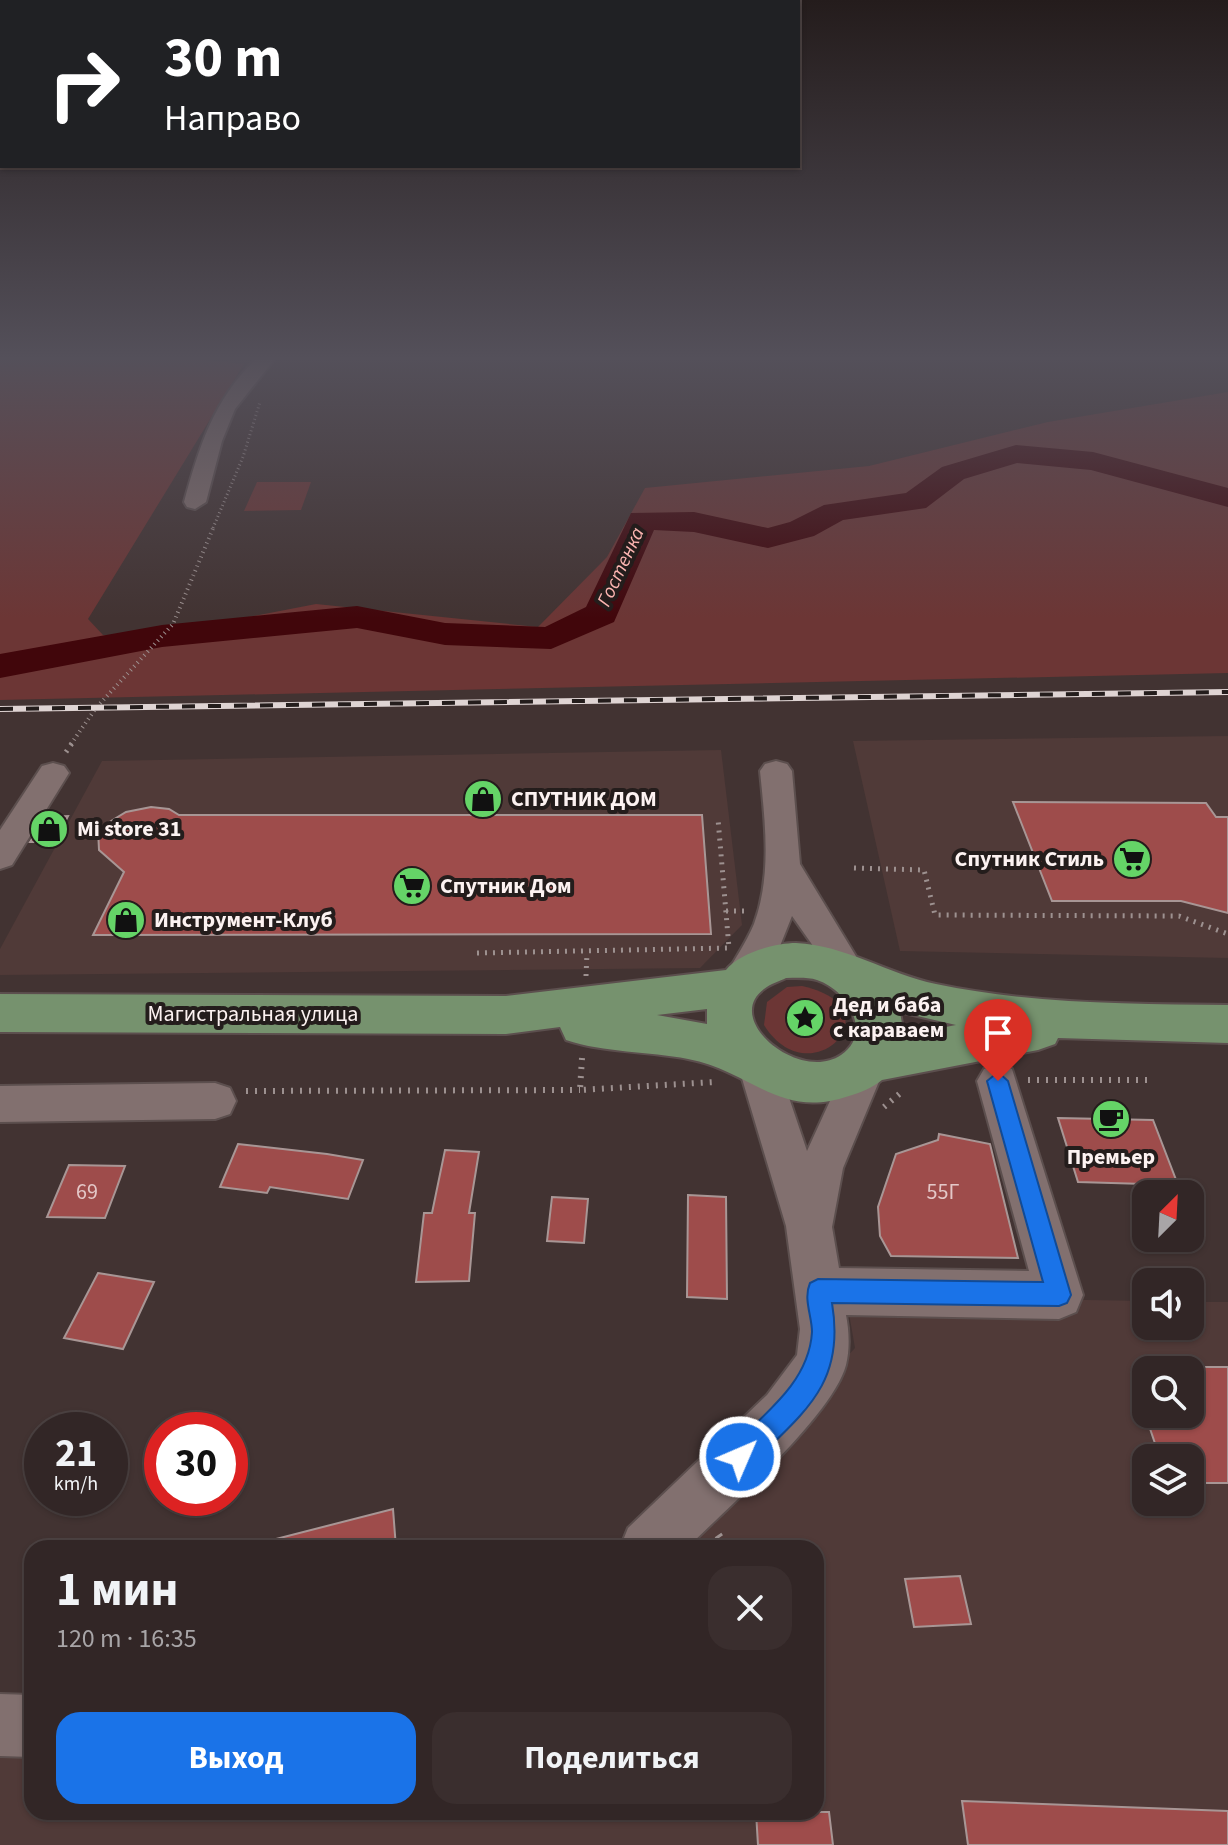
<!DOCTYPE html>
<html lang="ru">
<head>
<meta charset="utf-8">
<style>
	body { margin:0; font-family:"Source Sans 3",sans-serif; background:#3a2e2e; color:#f1f3f6; height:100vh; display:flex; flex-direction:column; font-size:30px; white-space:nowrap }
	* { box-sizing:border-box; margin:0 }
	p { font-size:26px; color:#a8a5a7 }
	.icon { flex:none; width:44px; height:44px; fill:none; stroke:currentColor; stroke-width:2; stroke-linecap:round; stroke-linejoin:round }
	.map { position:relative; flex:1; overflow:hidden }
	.drawer { position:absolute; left:24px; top:1540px; width:800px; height:280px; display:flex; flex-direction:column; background:#322626; border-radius:24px; box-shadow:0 2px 6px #0004,0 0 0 2px #4d4343 }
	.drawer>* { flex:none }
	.banner { position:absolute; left:0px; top:0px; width:800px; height:168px; box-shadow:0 2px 6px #0004,0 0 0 2px #4d4343; background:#202124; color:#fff; overflow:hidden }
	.needle { width:52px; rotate:24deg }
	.buttons { position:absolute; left:1132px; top:1180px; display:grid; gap:16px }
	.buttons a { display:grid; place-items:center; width:72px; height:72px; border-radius:16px; background:#322626; box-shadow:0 2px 6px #0004,0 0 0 2px #4d4343; font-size:40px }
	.speed { position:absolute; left:24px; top:1412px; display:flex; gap:16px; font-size:40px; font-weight:700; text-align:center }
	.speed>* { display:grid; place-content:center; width:104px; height:104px; border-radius:50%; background:#322626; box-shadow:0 2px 6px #0004,0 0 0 2px #4d4343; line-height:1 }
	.speed small { font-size:20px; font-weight:400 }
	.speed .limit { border:12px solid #d22; background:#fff; color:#111 }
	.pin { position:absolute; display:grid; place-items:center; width:68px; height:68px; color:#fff; margin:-82px -34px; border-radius:50% 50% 50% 0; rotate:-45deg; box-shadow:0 0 8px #0007 }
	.pin .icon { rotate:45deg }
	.me { position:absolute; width:88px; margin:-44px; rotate:45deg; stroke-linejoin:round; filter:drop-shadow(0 0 6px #0008) }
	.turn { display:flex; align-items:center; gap:28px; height:168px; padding:0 32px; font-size:36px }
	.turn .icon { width:104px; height:104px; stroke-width:2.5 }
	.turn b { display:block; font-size:56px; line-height:68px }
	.round { display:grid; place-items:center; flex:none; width:84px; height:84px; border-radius:24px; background:#3a2e2e }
	.overview { display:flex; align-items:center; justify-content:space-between; height:136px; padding:0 32px }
	h1 { font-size:48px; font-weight:700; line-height:60px }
	.button { display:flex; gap:16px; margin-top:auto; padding:16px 32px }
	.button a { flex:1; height:92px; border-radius:24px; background:#1a73e8; color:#fff; font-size:32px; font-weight:700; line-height:92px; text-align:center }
	.button a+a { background:#3a2e2e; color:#f1f3f6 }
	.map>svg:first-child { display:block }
	.built { fill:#503a38; fill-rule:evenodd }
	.green { fill:#6c3635 }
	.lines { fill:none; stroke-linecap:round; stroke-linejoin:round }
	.river { fill:#41060b; fill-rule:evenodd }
	.building { fill:#9e4c4b; stroke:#a89695; stroke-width:2 }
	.minor-casing { stroke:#5c4f4e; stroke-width:4 }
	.major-casing { stroke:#5c4f4e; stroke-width:4 }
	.path-far4 { stroke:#9d9190; stroke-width:3; stroke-dasharray:1 3; stroke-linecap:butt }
	.path-far3 { stroke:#9d9190; stroke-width:4; stroke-dasharray:1 4; stroke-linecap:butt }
	.path-far2 { stroke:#9d9190; stroke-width:5; stroke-dasharray:2 6; stroke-linecap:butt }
	.path-far1 { stroke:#9d9190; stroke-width:6; stroke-dasharray:2 7; stroke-linecap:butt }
	.path { stroke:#9d9190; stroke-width:8; stroke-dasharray:3 10; stroke-linecap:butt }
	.minor { fill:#82706f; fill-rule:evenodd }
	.major { fill:#76926e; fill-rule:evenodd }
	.rail-casing { stroke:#dfd4d3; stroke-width:6 }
	.rail { stroke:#241d1c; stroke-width:4; stroke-dasharray:13; stroke-linecap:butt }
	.route { fill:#1a73e8; stroke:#114b97; stroke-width:2 }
	.labels { text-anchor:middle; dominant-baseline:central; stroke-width:8; stroke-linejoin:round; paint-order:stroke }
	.far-water-label { font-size:20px; font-style:italic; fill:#fcb5b1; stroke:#241d1c }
	.poi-label { font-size:22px; font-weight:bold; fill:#fcf2f1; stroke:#241d1c; text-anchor:start }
	.street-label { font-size:22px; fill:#fcf2f1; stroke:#241d1c }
	.near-number-label { font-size:22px; fill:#e4c8c8 }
</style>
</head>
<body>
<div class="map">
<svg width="1228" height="1845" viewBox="0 0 1228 1845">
	<rect width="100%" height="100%" fill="#423332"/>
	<g class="built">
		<path d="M 1228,736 L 1228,958 L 900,951 L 853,741 Z"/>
		<path d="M 721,750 L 742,925 L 700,968 L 0,975 L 0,949 L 102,761 Z"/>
		<path d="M 846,1296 L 1146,1301 L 1146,1326 L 1190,1326 L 1190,1302 L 1228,1302 L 1228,1845 L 0,1845 L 0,1739 L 32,1741 L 32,1812 L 816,1812 L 816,1548 L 666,1548 L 855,1348 ZM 1146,1370 L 1190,1370 L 1190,1414 L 1146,1414 ZM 1146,1458 L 1190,1458 L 1190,1502 L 1146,1502 Z"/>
	</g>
	<g class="green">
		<path d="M 0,360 L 205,360 L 244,364 L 88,619 L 103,635 L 145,637 L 316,604 L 538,627 L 607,557 L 645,488 L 869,466 L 1048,422 L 1228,392 L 1228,673 L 0,700 Z"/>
		<path d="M 257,482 L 311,482 L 301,510 L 244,511 Z"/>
		<path d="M 802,986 C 899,1007 810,1099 764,1025 L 767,1002 L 787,987 Z"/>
	</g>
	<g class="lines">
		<path class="river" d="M 1016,445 L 1093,452 L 1228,488 L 1228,507 L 1091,470 L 1017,463 L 964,479 L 926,508 L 843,520 L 814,536 L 768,548 L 694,532 L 654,530 L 614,622 L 551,649 L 445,645 L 357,628 L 162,647 L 0,678 L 0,654 L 162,625 L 357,606 L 445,623 L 545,627 L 586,607 L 631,513 L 694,512 L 768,528 L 790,522 L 824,505 L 906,493 L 942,467 Z"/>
	</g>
	<g class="building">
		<path d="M 1013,802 L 1206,803 L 1216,817 L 1228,817 L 1228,913 L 1181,901 L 1052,901 Z"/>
		<path d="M 151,807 L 169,809 L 179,815 L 702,815 L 711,934 L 93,935 L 124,872 L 99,850 L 98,829 L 126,812 Z"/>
		<path d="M 68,816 L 55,842 L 30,842 L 46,817 Z"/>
		<path d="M 1058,1118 L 1153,1120 L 1178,1185 L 1078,1182 Z"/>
		<path d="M 939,1134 L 990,1144 L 1018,1258 L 891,1256 L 880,1236 L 878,1207 L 896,1154 L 938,1140 Z"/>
		<path d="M 238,1144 L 327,1154 L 363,1160 L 348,1199 L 270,1187 L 267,1193 L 220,1187 Z"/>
		<path d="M 445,1150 L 479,1152 L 469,1213 L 475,1213 L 469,1281 L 416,1282 L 424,1213 L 432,1213 Z"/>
		<path d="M 69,1165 L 125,1166 L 105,1218 L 47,1217 Z"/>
		<path d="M 688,1195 L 726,1197 L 727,1299 L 687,1297 Z"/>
		<path d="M 552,1197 L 588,1199 L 584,1243 L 547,1241 Z"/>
		<path d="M 98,1273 L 154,1282 L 123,1349 L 64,1338 Z"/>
		<path d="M 1190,1367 L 1228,1367 L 1228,1483 L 1190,1483 L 1190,1458 L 1160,1458 L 1145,1414 L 1190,1414 Z"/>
		<path d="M 393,1509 L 396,1548 L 273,1548 L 272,1540 Z"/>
		<path d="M 960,1576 L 971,1624 L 914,1627 L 905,1579 Z"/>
		<path d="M 962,1801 L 1228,1811 L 1228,1845 L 968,1845 Z"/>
		<path d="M 756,1812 L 829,1812 L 833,1845 L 758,1845 Z"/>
	</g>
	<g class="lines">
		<g class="minor-casing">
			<g id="minor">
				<path d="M 255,360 L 274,360 L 235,409 L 222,441 L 206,502 L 195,509 L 187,507 L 184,502 C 199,447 213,401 255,360 Z"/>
				<path d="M 776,761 L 787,764 L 792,771 L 800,864 L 868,976 L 862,986 L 849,991 L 836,986 L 818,953 L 792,916 L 778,951 L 756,988 L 743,993 L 730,988 L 724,978 C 734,960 746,943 754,924 C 772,875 765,822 760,771 L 765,764 Z"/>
				<path d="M 53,763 L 64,766 L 69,773 L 12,865 L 0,869 L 0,830 L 42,766 Z"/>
				<path d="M 758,1048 L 772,1053 L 778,1065 L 807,1151 L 851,1055 L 865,1050 L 879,1055 L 885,1067 L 843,1168 L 832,1227 L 839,1268 L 1029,1271 L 977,1081 L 984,1069 L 998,1064 L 1012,1069 L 1083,1295 L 1076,1312 L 1059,1319 L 846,1315 C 849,1330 850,1349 846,1365 C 833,1415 727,1508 687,1548 L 620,1548 L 628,1528 L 767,1395 L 797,1355 L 800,1329 L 786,1226 L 738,1065 L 744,1053 Z"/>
				<path d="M 215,1083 L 230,1088 L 236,1101 L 230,1114 L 215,1119 L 0,1122 L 0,1086 Z"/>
				<path d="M 0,1694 L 32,1695 L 32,1757 L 0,1756 Z"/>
			</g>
		</g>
		<g class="major-casing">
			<path id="major" d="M 796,943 C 845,945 888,974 936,984 C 1031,1004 1131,1004 1228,1005 L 1228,1043 L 1058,1038 L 1055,1044 L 1038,1050 L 882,1080 C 872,1088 862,1092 849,1096 C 779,1120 752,1071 688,1059 C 648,1051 605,1053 566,1040 L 560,1027 L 506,1034 L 0,1032 L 0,994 L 506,996 L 726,970 C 739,953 775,943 796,943 ZM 786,978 C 796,978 808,977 817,980 C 848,990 873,1034 841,1055 C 800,1083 722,1020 764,989 C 770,984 780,981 786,978 ZM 707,1009 L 707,1024 L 657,1015 ZM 900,1012 L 956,1025 L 904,1035 Z"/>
		</g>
		<path class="path-far4" d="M 213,528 L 243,457 L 260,402"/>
		<path class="path-far3" d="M 71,744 L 96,708 L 173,624 L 214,526"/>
		<g class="path-far2">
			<path d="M 66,752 L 73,742"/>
			<path d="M 854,868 L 924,870 L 935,915 L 1179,916 L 1228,934"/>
			<path d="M 726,911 L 747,911"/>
			<path d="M 477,953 L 729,948 L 718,819"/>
			<path d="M 586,976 L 587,953"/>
		</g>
		<g class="path-far1">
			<path d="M 582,1058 L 580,1090 L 714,1082"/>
			<path d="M 1028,1080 L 1153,1080"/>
			<path d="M 246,1091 L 580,1090"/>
			<path d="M 884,1107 L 904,1090"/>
		</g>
		<path class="path" d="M 718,1535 L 727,1548"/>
		<use href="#minor" class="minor"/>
		<use href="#major" class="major"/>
		<g class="rail-casing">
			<path id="rail" d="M 0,709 L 1228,692"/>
		</g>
		<use href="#rail" class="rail"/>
	</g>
	<linearGradient id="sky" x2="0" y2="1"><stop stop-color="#241c1c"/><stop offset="0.58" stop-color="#54505a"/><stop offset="1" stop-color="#54505a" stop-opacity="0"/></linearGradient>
	<rect width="1228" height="618" fill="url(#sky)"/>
	<path class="route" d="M 998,1072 L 1008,1081 L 1071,1295 L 1067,1303 L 1059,1306 L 832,1303 C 846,1386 802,1413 749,1467 L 740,1471 L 730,1467 L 726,1457 L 730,1448 C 763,1415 809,1383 812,1332 C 812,1316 803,1299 810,1283 L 818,1279 L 1043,1282 L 987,1081 Z"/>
	<defs>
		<g id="shop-disc" transform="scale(2)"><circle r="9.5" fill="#65d467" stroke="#241d1c"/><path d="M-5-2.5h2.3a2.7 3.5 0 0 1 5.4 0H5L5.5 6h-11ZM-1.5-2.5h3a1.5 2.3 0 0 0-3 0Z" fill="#111"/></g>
		<g id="supermarket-disc" transform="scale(2)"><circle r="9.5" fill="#65d467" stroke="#241d1c"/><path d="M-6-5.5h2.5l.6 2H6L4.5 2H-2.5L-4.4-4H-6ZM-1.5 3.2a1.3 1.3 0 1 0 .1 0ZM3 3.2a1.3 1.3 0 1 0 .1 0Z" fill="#111"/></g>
		<g id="sight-disc" transform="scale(2)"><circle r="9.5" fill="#65d467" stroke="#241d1c"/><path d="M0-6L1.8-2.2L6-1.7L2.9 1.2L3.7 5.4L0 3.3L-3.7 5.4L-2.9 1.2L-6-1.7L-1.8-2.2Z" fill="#111"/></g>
		<g id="cafe-disc" transform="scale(2)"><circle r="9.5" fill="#65d467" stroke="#241d1c"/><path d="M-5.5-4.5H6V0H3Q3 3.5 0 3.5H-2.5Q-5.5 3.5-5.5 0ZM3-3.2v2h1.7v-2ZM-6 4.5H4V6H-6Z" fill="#111"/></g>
	</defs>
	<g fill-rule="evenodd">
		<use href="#shop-disc" x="483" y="799"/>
		<use href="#shop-disc" x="49" y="829"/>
		<use href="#supermarket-disc" x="1132" y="859"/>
		<use href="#supermarket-disc" x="412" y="886"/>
		<use href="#shop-disc" x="126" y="920"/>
		<use href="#sight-disc" x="805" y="1018"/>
		<use href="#cafe-disc" x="1111" y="1119"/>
	</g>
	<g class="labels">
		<g class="far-water-label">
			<text transform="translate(621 567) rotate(-65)">Гостенка</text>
		</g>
		<g class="poi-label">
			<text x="511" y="799">СПУТНИК ДОМ</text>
			<text x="77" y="829">Mi store 31</text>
			<text x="1104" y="859" text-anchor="end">Спутник Стиль</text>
			<text x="440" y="886">Спутник Дом</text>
			<text x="154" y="920">Инструмент-Клуб</text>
			<text x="833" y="1005">Дед и баба<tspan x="833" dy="25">с караваем</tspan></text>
			<text x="1111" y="1157" text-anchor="middle">Премьер</text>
		</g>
		<g class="street-label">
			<text x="253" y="1014">Магистральная улица</text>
		</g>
		<g class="near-number-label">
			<text x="87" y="1192">69</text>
			<text x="943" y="1192">55Г</text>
		</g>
	</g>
</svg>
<div class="buttons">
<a><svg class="needle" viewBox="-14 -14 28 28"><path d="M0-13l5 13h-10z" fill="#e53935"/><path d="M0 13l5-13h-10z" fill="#a8a5a7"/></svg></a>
<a><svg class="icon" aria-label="sound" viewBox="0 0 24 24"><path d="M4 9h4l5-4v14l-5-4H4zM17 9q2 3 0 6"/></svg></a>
<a><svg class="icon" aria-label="search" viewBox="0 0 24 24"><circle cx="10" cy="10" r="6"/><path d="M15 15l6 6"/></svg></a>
<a><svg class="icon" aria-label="layers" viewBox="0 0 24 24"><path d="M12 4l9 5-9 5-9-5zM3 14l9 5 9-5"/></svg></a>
</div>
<div class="speed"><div>21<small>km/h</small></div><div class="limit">30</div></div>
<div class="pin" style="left:998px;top:1081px;background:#d93025"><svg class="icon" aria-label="arrive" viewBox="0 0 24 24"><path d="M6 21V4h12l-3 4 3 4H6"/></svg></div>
<svg class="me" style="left:740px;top:1457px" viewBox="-20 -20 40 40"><circle r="17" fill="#1a73e8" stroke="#fff" stroke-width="3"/><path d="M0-11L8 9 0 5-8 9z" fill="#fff"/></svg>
<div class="banner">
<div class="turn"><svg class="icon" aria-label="right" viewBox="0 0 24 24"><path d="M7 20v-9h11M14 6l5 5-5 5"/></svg><div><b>30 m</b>Направо</div></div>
</div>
<section class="drawer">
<div class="overview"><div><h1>1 мин</h1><p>120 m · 16:35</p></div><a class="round"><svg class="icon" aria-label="close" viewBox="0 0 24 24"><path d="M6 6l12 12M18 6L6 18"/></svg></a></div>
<div class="button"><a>Выход</a><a>Поделиться</a></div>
</section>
</div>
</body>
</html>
